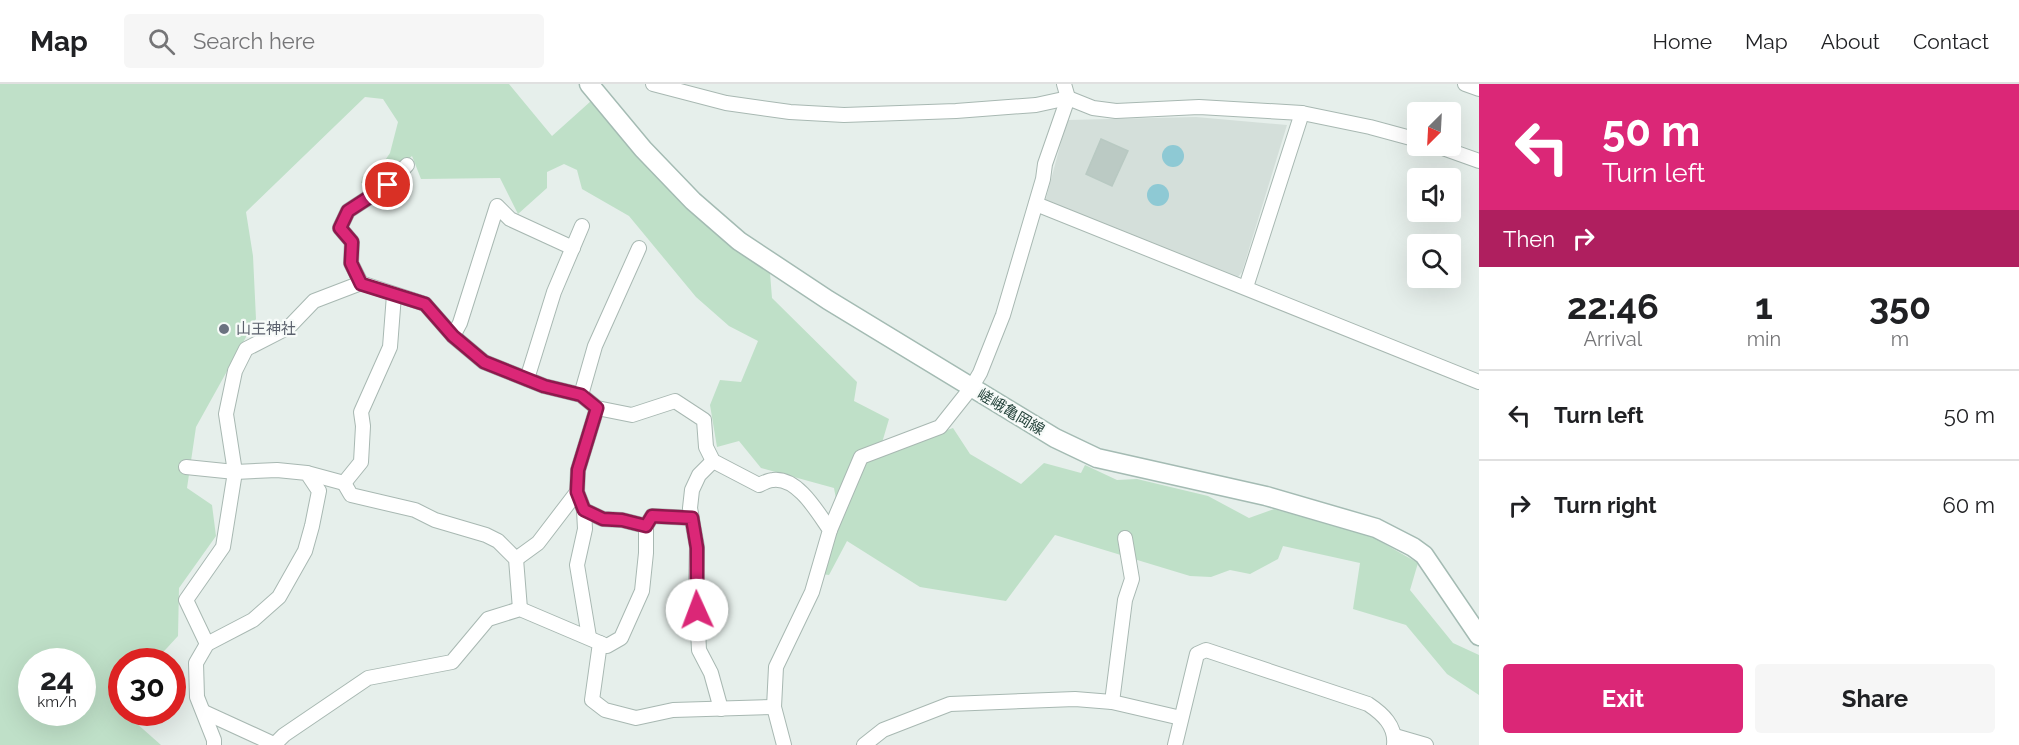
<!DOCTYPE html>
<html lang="en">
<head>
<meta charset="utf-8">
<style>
	body { margin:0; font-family:Raleway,"Noto Sans JP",sans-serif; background:#f6f6f6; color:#202124; height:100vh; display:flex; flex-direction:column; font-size:22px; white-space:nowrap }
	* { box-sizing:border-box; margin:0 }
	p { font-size:20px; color:#757577 }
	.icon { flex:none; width:33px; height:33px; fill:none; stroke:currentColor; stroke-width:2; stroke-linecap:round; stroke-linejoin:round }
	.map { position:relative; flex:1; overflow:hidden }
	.panel { display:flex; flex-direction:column; background:#fff; width:540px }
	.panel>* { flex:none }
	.hud { background:#db2777; color:#fff; overflow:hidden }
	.needle { width:39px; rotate:204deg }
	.fabs { position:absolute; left:1407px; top:18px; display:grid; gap:12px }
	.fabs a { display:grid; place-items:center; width:54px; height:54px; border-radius:6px; background:#fff; box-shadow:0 6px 24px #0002; font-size:30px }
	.speed { position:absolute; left:18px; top:564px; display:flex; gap:12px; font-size:30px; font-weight:700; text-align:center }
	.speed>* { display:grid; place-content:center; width:78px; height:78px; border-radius:50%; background:#fff; box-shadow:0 6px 24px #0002; line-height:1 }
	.speed small { font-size:15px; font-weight:400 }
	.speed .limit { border:9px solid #d22; background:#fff; color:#111 }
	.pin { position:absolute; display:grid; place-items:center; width:51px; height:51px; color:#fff; margin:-26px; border:3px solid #fff; border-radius:50%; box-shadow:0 2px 6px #0007 }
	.me { position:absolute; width:66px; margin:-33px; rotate:358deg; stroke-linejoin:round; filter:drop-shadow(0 0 4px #0008) }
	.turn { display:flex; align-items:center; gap:21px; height:126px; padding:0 24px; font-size:27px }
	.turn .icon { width:78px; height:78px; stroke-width:2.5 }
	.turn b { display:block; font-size:42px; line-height:51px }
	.then { display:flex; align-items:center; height:57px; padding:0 24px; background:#0003; gap:12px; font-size:22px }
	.eta { display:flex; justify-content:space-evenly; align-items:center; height:102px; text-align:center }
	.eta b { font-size:36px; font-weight:700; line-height:42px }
	.action { display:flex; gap:12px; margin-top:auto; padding:12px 24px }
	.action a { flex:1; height:69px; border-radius:6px; background:#db2777; color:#fff; font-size:24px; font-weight:700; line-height:69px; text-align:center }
	.action a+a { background:#f6f6f6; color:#202124 }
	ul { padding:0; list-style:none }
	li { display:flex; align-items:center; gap:18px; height:90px; padding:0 24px; border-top:2px solid #e0e0e0 }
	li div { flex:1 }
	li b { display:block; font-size:22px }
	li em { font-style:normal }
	header { display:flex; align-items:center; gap:36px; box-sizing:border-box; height:84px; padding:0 30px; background:#fff; border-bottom:2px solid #e0e0e0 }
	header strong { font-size:28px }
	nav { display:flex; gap:33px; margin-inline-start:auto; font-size:21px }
	.search { width:420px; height:54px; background:#f6f6f6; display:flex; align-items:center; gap:15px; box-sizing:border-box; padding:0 21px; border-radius:6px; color:#757577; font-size:22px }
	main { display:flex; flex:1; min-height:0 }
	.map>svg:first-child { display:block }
	.built { fill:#d4dfda }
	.green { fill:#bfe0c8; fill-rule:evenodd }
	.water { fill:#8ec9d4 }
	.building { fill:#bbcac4; stroke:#b8c9c2; stroke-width:1.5 }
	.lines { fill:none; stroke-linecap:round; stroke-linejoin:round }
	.street-casing { stroke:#a8b8b2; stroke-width:16 }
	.secondary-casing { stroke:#a4bbb3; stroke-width:21 }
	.street { stroke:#fff; stroke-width:14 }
	.secondary { stroke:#fff; stroke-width:18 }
	.route-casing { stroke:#8e194d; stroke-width:15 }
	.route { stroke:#db2777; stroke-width:10 }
	.worship-dot { fill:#6b7280; stroke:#f7fbf9; stroke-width:2 }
	.labels { text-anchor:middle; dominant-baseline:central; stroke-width:4.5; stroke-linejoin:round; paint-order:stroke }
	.worship-label { font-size:15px; fill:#5b616d; stroke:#f7fbf9; text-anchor:start }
	.street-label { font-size:15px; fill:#24423a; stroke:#f7fbf9 }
</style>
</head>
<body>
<header>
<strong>Map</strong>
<div class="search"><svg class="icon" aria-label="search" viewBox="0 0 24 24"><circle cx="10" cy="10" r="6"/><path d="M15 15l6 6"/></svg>Search here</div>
<nav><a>Home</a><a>Map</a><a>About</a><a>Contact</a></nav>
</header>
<main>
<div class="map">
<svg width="1479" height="661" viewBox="0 0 1479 661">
	<rect width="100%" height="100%" fill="#e6efeb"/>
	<path class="built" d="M 1196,33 L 1287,41 L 1242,188 L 1237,194 L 1045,118 L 1067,36 Z"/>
	<path class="green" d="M 0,0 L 509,0 L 552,52 L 591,17 L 690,128 L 770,189 L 772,214 L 857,298 L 854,317 L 889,335 L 879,369 L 953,344 L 970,370 L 1021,400 L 1044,379 L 1081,389 L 1085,381 L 1117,396 L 1137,395 L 1208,412 L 1249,434 L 1274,425 L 1369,451 L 1418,479 L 1410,506 L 1453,559 L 1479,571 L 1479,611 L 1447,590 L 1406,541 L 1353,525 L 1360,479 L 1283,462 L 1278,475 L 1250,490 L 1230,486 L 1211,493 L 1190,492 L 1055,451 L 1006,517 L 920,503 L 847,457 L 829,491 L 821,490 L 840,437 L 834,404 L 761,384 L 739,357 L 717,363 L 710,321 L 720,296 L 741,298 L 758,257 L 729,242 L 696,213 L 629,132 L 582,105 L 577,86 L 564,80 L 547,88 L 547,104 L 518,130 L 500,94 L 421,95 L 412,72 L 378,100 L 361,99 L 363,92 L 377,88 L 390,69 L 398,38 L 383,15 L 365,13 L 246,128 L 253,172 L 256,235 L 196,343 L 187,404 L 212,421 L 216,452 L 179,504 L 178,552 L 155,577 L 122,578 L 122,628 L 135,629 L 135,638 L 161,661 L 0,661 ZM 32,578 L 82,578 L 82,628 L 32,628 Z"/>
	<g class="water">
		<circle cx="1173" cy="72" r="11"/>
		<circle cx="1158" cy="111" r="11"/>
	</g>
	<path class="building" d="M 1101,55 L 1128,67 L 1112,102 L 1086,90 Z"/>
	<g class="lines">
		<g class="street-casing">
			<g id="street">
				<path d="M 653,0 L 726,19 L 790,28 L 844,31 L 956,27 L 1036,21 L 1068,14 L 1093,24 L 1116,27 L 1199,23 L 1302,29 L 1370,43 L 1418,56"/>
				<path d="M 1465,0 L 1479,5"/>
				<path d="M 1437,62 L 1479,77"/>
				<path d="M 407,81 L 388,101 L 348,127 L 340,144 L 352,158 L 351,179 L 361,199 L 425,220 L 453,252 L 484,278 L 544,302 L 581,311 L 597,324 L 632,331 L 675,317 L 704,336 L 706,363 L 713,377 L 759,401 C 763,399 769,396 773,396 C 798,393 818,429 830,446 L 812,508 L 776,583 L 774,623 L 784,661"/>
				<path d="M 1036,120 L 1479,298"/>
				<path d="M 1246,203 L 1302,29"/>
				<path d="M 453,252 L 460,239 L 497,122 L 510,135 L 573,164"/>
				<path d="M 527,295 L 554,208 L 582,142"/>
				<path d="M 581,311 L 595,262 L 639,164"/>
				<path d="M 713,377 L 699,391 L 692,406 L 690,424 L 697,463 L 696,506 L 699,566 L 711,589 L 721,625"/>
				<path d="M 186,383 L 235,388 L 277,386 L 307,389 L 319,407 L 312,442 L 305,467 L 279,513 L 253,536 L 207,560 L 196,579 L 197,613 L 214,656 L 214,661"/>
				<path d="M 307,389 L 344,399 L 361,378 L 363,342 L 361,328 L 390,263 L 394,211"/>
				<path d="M 344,399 L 351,411 L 415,426 L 435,436 L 486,451 L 498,457 L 516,475 L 520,525"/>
				<path d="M 584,426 L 603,435 L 622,436 L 646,442"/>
				<path d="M 830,446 L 861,373 L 940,343 L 971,304 L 980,289 L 1003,231 L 1043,95 L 1045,80 L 1068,14 L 1064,0"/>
				<path d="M 516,475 L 538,459 L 577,408"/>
				<path d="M 589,553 L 577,481 L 585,445 L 584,426 L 577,408 L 578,386 L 597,324"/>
				<path d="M 600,559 L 607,562 L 621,554 L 642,507 L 646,469 L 646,442 L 652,432 L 692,434"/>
				<path d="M 207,560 L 186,516 L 223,463 L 235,388 L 226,330 L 235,287 L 246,265 L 289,243 L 314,217 L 361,199"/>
				<path d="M 1112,618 L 1125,516 L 1132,495 L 1125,454"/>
				<path d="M 204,628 L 276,661"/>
				<path d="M 1395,652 L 1426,661"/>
				<path d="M 275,660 L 284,651 L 368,594 L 452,578 L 488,535 L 520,525 L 600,559 L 592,616 L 605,626 L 636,634 L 673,626 L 774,623"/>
				<path d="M 864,661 L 883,646 L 950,620 L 1075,615 L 1112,618 L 1181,634"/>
				<path d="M 1175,661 L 1197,570 L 1206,566 L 1368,620 C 1383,630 1396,642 1394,661"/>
			</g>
		</g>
		<g class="secondary-casing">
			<path id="secondary" d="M 589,0 L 643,65 L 693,117 L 739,157 L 828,216 L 1055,354 L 1097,374 L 1266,412 L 1376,444 L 1413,463 L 1424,471 L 1479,552"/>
		</g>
		<use href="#street" class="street"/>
		<use href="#secondary" class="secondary"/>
	</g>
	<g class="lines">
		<g class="route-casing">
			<path id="route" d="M 388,101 L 348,127 L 340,144 L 352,158 L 351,179 L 361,200 L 425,220 L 453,252 L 484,278 L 544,302 L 581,311 L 597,324 L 578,386 L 577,408 L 584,426 L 603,435 L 622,436 L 646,442 L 652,432 L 692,434 L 697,464 L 697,526"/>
		</g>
		<use href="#route" class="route"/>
	</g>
	<circle class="worship-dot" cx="224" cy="245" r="6"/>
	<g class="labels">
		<g class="worship-label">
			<text x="236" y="245">山王神社</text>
		</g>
		<g class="street-label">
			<text transform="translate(1011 328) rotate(31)">嵯峨亀岡線</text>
		</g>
	</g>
</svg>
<div class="fabs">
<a><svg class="needle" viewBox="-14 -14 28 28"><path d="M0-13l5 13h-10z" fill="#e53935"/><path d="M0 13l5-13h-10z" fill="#757577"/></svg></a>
<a><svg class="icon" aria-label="sound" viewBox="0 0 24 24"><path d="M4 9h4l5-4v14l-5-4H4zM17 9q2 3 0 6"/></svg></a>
<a><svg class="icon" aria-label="search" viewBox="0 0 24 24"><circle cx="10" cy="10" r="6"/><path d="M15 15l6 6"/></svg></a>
</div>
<div class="speed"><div>24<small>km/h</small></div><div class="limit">30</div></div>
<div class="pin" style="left:388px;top:101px;background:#d93025"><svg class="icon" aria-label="arrive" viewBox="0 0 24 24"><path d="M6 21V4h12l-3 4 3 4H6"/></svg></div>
<svg class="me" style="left:697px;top:526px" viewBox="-20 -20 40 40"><circle r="19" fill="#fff"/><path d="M0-13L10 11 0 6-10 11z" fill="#db2777"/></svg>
</div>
<section class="panel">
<div class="hud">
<div class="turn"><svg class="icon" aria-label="left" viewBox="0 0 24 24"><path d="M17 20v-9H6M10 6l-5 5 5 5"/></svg><div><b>50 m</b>Turn left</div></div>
<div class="then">Then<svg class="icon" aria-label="right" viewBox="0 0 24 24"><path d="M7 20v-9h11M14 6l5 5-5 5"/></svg></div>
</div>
<div class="eta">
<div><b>22:46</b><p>Arrival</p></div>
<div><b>1</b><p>min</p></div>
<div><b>350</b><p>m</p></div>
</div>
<ul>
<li><svg class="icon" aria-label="left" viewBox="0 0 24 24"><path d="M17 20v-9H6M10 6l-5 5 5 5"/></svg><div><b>Turn left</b></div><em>50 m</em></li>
<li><svg class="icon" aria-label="right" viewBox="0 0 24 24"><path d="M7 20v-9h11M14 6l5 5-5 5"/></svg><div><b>Turn right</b></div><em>60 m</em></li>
</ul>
<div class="action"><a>Exit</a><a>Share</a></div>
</section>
</main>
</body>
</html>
